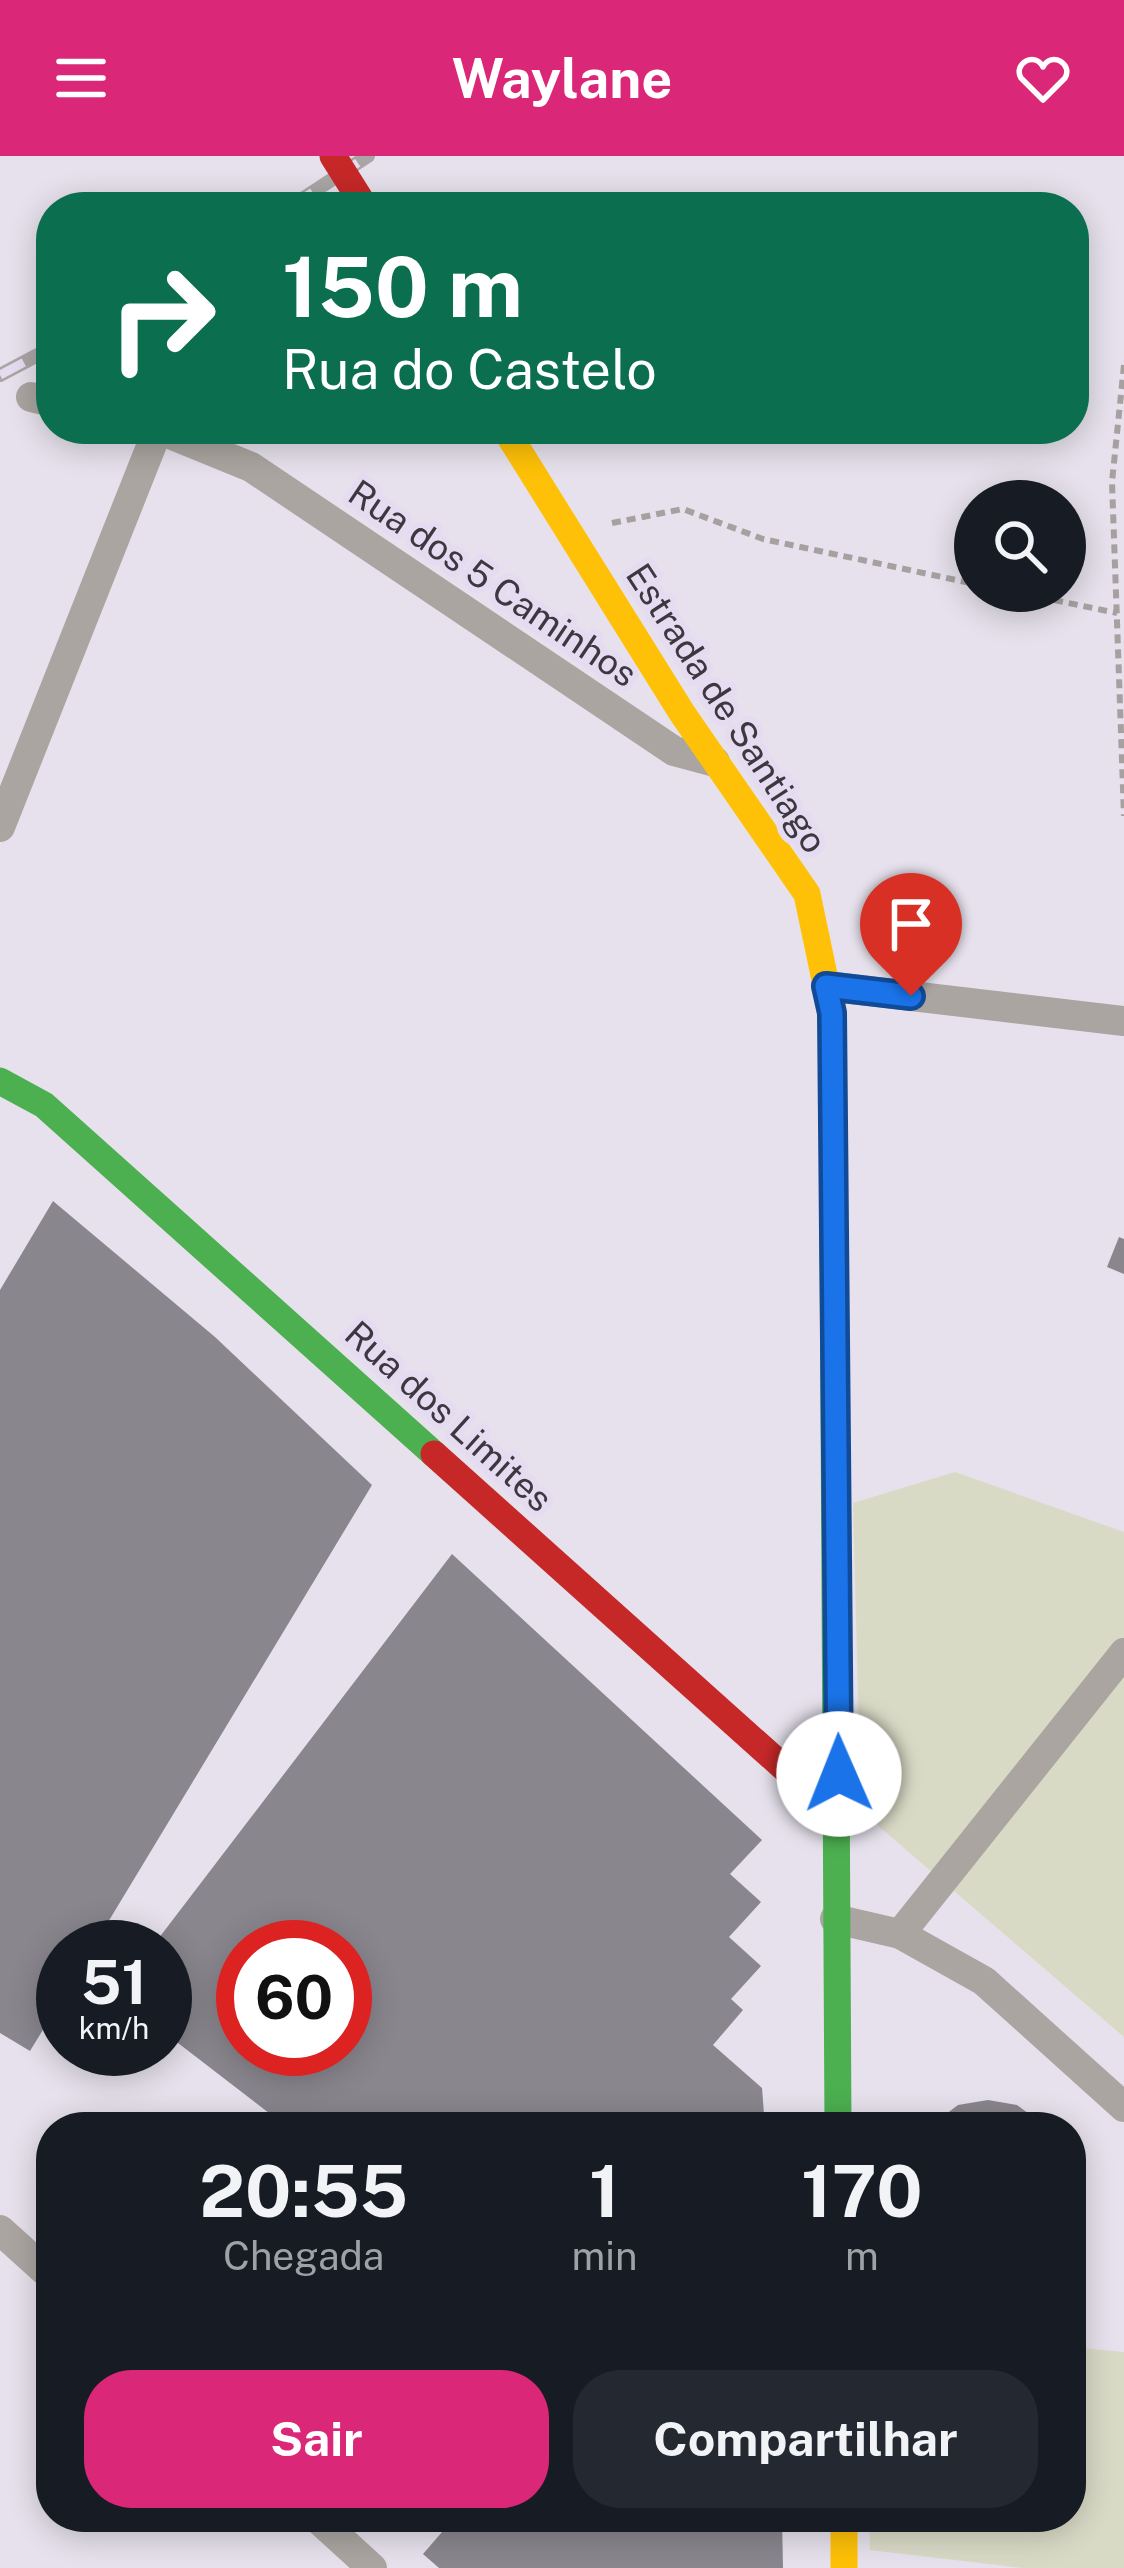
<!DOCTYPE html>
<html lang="pt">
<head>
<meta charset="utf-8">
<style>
	body { margin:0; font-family:"Public Sans",sans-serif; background:#242831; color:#f1f3f6; height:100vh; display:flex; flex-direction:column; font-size:45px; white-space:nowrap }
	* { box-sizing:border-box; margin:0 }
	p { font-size:39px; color:#9ea1a6 }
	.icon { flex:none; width:66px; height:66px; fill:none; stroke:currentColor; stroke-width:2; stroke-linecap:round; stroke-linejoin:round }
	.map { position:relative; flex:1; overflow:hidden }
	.sheet { position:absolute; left:36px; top:1956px; width:1050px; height:420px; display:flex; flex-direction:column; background:#171b24; border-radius:48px; box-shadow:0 6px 30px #0003 }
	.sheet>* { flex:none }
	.guide { position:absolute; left:36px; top:36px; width:1053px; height:252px; border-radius:48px; box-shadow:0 6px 30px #0003; background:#0b6e4f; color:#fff; overflow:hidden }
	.fabs { position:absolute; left:954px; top:324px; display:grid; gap:24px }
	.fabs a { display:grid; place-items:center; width:132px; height:132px; border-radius:50%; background:#171b24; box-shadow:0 6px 30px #0003; font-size:60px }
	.speed { position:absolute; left:36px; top:1764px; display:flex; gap:24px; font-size:60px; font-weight:700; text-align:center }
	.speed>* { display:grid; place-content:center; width:156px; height:156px; border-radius:50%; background:#171b24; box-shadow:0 6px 30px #0003; line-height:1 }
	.speed small { font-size:30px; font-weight:400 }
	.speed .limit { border:18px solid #d22; background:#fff; color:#111 }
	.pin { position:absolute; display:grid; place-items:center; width:102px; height:102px; color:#fff; margin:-123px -51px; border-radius:50% 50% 50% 0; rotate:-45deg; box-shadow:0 0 12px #0007 }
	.pin .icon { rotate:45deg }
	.me { position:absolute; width:132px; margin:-66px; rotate:359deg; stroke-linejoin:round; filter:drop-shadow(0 0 9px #0008) }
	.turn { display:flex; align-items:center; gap:42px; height:252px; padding:0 48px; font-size:54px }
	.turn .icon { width:156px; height:156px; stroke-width:2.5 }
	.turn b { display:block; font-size:84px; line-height:102px }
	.eta { display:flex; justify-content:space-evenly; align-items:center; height:204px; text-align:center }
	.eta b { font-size:72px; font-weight:700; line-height:84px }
	.button { display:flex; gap:24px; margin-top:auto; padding:24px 48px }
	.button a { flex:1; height:138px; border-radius:48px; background:#db2777; color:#fff; font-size:48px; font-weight:700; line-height:138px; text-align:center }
	.button a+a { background:#242831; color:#f1f3f6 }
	header { display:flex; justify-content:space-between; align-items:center; height:156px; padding:0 48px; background:#db2777; color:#fff; font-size:54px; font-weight:700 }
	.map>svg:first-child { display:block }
	.green { fill:#d9dac6 }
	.building { fill:#8a868e; fill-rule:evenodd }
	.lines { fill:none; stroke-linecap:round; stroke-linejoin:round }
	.path { stroke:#a6a1a0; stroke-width:6; stroke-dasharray:9 6; stroke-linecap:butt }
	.street { stroke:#aaa5a0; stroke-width:30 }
	.fast { stroke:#4caf50; stroke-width:27 }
	.slow { stroke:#ffc107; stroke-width:27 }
	.jam { stroke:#c62828; stroke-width:27 }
	.rail-casing { stroke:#aaa6a6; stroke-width:14 }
	.rail { stroke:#e6dcf1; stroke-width:9; stroke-dasharray:27; stroke-linecap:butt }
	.jam-bridge { stroke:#c62828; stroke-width:27 }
	.route-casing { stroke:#114b97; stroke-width:30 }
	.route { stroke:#1a73e8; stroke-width:21 }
	.labels { text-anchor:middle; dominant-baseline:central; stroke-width:12; stroke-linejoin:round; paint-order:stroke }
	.street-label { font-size:36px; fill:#3c3840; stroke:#e6dcf1 }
</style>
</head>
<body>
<header><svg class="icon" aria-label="menu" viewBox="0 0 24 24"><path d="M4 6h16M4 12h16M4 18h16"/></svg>Waylane<svg class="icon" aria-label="heart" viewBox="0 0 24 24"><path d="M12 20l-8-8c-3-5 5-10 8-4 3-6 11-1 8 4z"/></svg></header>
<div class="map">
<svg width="1124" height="2412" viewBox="0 0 1124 2412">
	<rect width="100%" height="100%" fill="#e6e1ec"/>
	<g class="green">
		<path d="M 955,1316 L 1124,1376 L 1124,1881 L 861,1655 L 853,1347 Z"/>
		<path d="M 1071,2191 L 1124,2196 L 1124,2412 L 1023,2412 L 870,2394 L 869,2361 L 1071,2361 Z"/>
	</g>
	<g class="building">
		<path d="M 53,1045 L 215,1181 L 372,1329 L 93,1791 L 63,1791 L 63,1841 L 30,1895 L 0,1877 L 0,1134 Z"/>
		<path d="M 1119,1081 L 1124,1083 L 1124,1118 L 1107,1111 Z"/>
		<path d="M 452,1398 L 762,1684 L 730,1718 L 761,1746 L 729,1781 L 761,1810 L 731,1843 L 743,1854 L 713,1889 L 762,1932 L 765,1971 L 287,1971 L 165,1877 L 165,1791 L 152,1791 ZM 243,1791 L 345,1791 L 345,1893 L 243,1893 Z"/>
		<path d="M 988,1944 L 1017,1949 L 1047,1971 L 929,1971 L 958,1949 Z"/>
		<path d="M 455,2361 L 782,2361 L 783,2412 L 439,2412 L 423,2398 Z"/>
	</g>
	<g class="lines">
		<g class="path">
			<path d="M 1124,209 L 1112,326 L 1124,660"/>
			<path d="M 612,367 L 683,353 L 763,383 L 975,428"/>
			<path d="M 1010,435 L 1117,457"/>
		</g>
		<g class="street">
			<path d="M 31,241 L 51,246"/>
			<path d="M 0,671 L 158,273 L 251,311 L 674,595 L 715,606"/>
			<path d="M 826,830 L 1124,865"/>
			<path d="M 835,1763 L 900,1778 L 984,1825 L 1124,1951"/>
			<path d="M 900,1778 L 1124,1497"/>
			<path d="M 0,2074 L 51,2120"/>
			<path d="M 316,2361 L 372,2412"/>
		</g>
		<g class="fast">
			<path d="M 832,895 L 838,1971"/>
			<path d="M 0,925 L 44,949 L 434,1298"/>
		</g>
		<g class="slow">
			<path d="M 505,273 L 682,557 L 807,738 L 832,857 L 832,895"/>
			<path d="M 844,2361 L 844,2412"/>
		</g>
		<path class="jam" d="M 434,1298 L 839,1661"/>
		<g class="rail-casing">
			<g id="rail">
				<path d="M 290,51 L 368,0"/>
				<path d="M 0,219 L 51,192"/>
			</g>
		</g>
		<use href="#rail" class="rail"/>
		<path class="jam-bridge" d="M 333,0 L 365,51"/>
	</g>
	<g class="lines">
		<g class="route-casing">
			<path id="route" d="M 839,1618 L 832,857 L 826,830 L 911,840"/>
		</g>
		<use href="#route" class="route"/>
	</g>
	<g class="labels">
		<g class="street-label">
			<text transform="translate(493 427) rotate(34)">Rua dos 5 Caminhos</text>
			<text transform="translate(727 552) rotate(57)">Estrada de Santiago</text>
			<text transform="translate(449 1260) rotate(42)">Rua dos Limites</text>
		</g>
	</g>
</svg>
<div class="fabs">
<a><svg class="icon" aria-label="search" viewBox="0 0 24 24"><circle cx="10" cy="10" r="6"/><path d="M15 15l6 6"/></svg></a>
</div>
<div class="speed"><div>51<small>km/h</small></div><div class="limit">60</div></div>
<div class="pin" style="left:911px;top:840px;background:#d93025"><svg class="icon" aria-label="arrive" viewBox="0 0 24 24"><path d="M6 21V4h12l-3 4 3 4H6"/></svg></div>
<svg class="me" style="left:839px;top:1618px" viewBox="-20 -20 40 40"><circle r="19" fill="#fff"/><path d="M0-13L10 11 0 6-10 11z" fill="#1a73e8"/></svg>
<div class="guide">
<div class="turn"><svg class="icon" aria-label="right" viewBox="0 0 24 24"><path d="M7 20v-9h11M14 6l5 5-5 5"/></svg><div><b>150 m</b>Rua do Castelo</div></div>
</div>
<section class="sheet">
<div class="eta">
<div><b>20:55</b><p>Chegada</p></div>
<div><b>1</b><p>min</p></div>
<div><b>170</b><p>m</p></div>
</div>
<div class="button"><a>Sair</a><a>Compartilhar</a></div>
</section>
</div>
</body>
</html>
